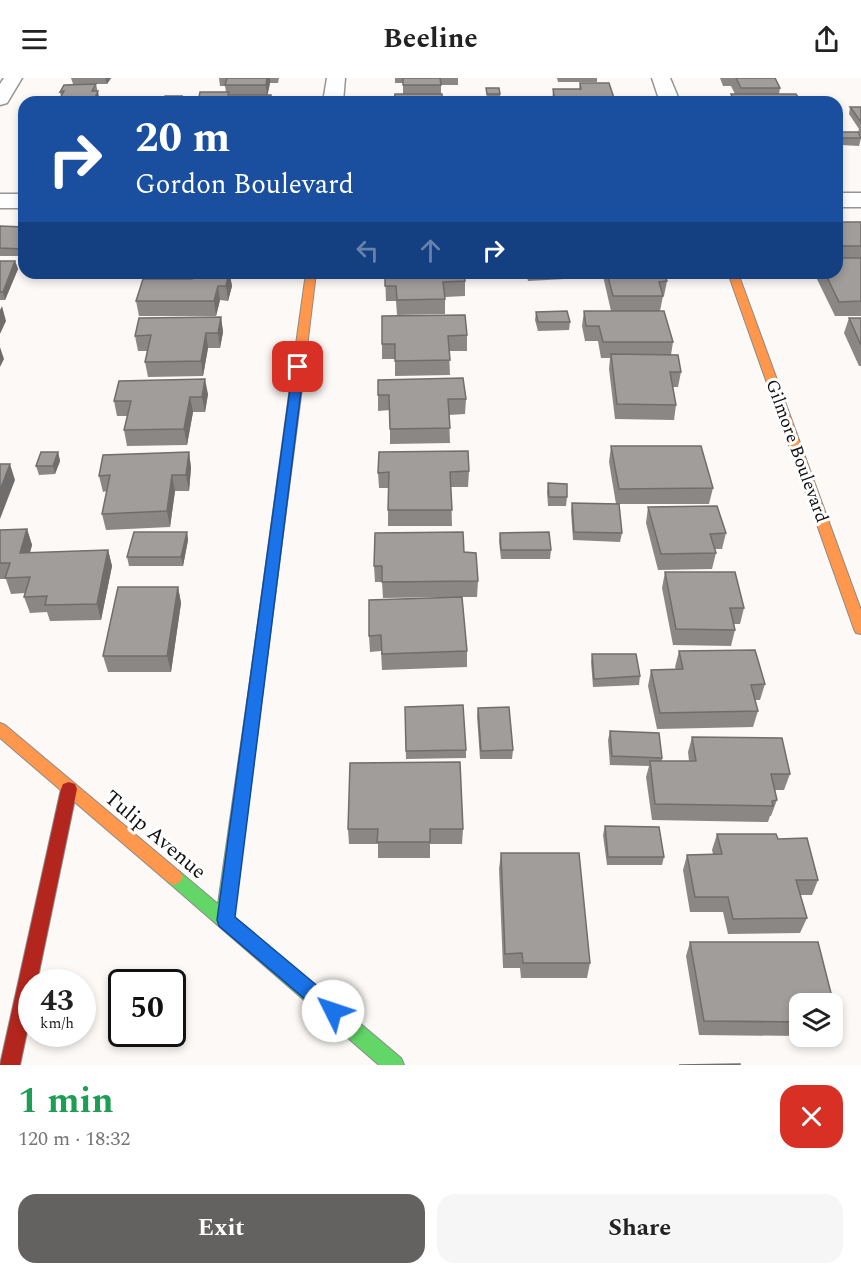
<!DOCTYPE html>
<html lang="en">
<head>
<meta charset="utf-8">
<style>
	body { margin:0; font-family:Spectral,serif; background:#f6f6f6; color:#222; height:100vh; display:flex; flex-direction:column; font-size:22px; white-space:nowrap }
	* { box-sizing:border-box; margin:0 }
	p { font-size:20px; color:#767676 }
	.icon { flex:none; width:33px; height:33px; fill:none; stroke:currentColor; stroke-width:2; stroke-linecap:round; stroke-linejoin:round }
	.map { position:relative; height:987px; overflow:hidden }
	.side { display:flex; flex-direction:column; background:#fff; flex:1 }
	.side>* { flex:none }
	.hud { position:absolute; left:18px; top:18px; width:825px; height:183px; border-radius:18px; box-shadow:0 3px 9px #0003; background:#1a4fa0; color:#fff; overflow:hidden }
	.fabs { position:absolute; left:789px; top:915px; display:grid; gap:12px }
	.fabs a { display:grid; place-items:center; width:54px; height:54px; border-radius:12px; background:#fff; box-shadow:0 3px 9px #0003; font-size:30px }
	.speed { position:absolute; left:18px; top:891px; display:flex; gap:12px; font-size:30px; font-weight:700; text-align:center }
	.speed>* { display:grid; place-content:center; width:78px; height:78px; border-radius:50%; background:#fff; box-shadow:0 3px 9px #0003; line-height:1 }
	.speed small { font-size:15px; font-weight:400 }
	.speed .limit { border:3px solid #111; border-radius:9px; background:#fff; color:#111 }
	.pin { position:absolute; display:grid; place-items:center; width:51px; height:51px; color:#fff; margin:-26px; border-radius:12px; box-shadow:0 3px 9px #0006 }
	.me { position:absolute; width:66px; margin:-33px; rotate:311deg; stroke-linejoin:round; filter:drop-shadow(0 0 4px #0008) }
	.turn { display:flex; align-items:center; gap:21px; height:126px; padding:0 18px; font-size:27px }
	.turn .icon { width:78px; height:78px; stroke-width:2.5 }
	.turn b { display:block; font-size:42px; line-height:51px }
	.lanes { display:flex; align-items:center; height:57px; padding:0 18px; background:#0003; justify-content:center; gap:30px; direction:ltr }
	.lanes .off { opacity:.35 }
	.round { display:grid; place-items:center; flex:none; width:63px; height:63px; border-radius:18px; background:#f6f6f6 }
	.head { display:flex; align-items:center; justify-content:space-between; height:102px; padding:0 18px }
	h1 { font-size:36px; font-weight:700; line-height:45px; color:#1e9e55 }
	.primary-button { display:flex; gap:12px; margin-top:auto; padding:12px 18px }
	.primary-button a { flex:1; height:69px; border-radius:18px; background:#636260; color:#fff; font-size:24px; font-weight:700; line-height:69px; text-align:center }
	.primary-button a+a { background:#f6f6f6; color:#222 }
	header { display:flex; justify-content:space-between; align-items:center; height:78px; padding:0 18px; background:#fff; font-size:27px; font-weight:700 }
	.map>svg:first-child { display:block }
	.lines { fill:none; stroke-linecap:round; stroke-linejoin:round }
	.street-casing { stroke:#969594; stroke-width:3 }
	.fast-casing { stroke:#8d8c8a; stroke-width:2 }
	.slow-casing { stroke:#8d8c8a; stroke-width:2 }
	.jam-casing { stroke:#8d8c8a; stroke-width:2 }
	.street { fill:#fffefe; fill-rule:evenodd }
	.fast { fill:#63d668; fill-rule:evenodd }
	.slow { fill:#ff974d; fill-rule:evenodd }
	.jam { fill:#b3261e; fill-rule:evenodd }
	.wall { fill:#8a8785 }
	.shaded-wall { fill:#706e6c }
	.building { fill:#a09d9b; stroke:#706e6c; stroke-width:1.5 }
	.route { fill:#1a73e8; stroke:#114b97; stroke-width:1.5 }
	.labels { text-anchor:middle; dominant-baseline:central; stroke-width:6; stroke-linejoin:round; paint-order:stroke }
	.street-label { font-size:18px; fill:#101010; stroke:#fff }
	.near-street-label { font-size:21px; fill:#101010; stroke:#fff }
</style>
</head>
<body>
<header><svg class="icon" aria-label="menu" viewBox="0 0 24 24"><path d="M4 6h16M4 12h16M4 18h16"/></svg>Beeline<svg class="icon" aria-label="share" viewBox="0 0 24 24"><path d="M12 15V3M7 8l5-5 5 5M5 13v7h14v-7"/></svg></header>
<div class="map">
<svg width="861" height="987" viewBox="0 0 861 987">
	<rect width="100%" height="100%" fill="#fcf9f6"/>
	<g class="lines">
		<g class="street-casing">
			<g id="street">
				<path d="M 4,0 L 22,0 L 7,25 L 0,27 L 0,6 Z"/>
				<path d="M 327,0 L 345,0 L 343,24 L 323,24 Z"/>
				<path d="M 652,0 L 670,0 L 680,24 L 660,24 Z"/>
				<rect x="837" y="115" width="24" height="14"/>
				<rect x="0" y="116" width="24" height="14"/>
			</g>
		</g>
		<g class="fast-casing">
			<path id="fast" d="M 257,597 L 262,599 L 264,603 L 234,839 L 401,980 L 404,987 L 379,987 L 168,804 L 165,799 L 168,794 L 174,791 L 180,794 L 218,826 L 250,603 L 252,599 Z"/>
		</g>
		<g class="slow-casing">
			<g id="slow">
				<path d="M 306,195 L 316,195 L 303,302 L 297,305 L 291,302 Z"/>
				<path d="M 728,195 L 738,195 L 861,532 L 861,556 L 856,555 L 854,551 Z"/>
				<path d="M 0,645 L 5,647 L 180,794 L 183,799 L 180,804 L 174,807 L 168,804 L 0,660 Z"/>
			</g>
		</g>
		<g class="jam-casing">
			<g id="jam">
				<path d="M 297,299 L 303,302 L 264,603 L 262,607 L 252,607 L 250,603 L 291,302 Z"/>
				<path d="M 69,704 L 75,706 L 77,711 L 37,904 L 32,904 L 32,930 L 20,987 L 0,987 L 61,711 L 63,706 Z"/>
			</g>
		</g>
		<use href="#street" class="street"/>
		<use href="#fast" class="fast"/>
		<use href="#slow" class="slow"/>
		<use href="#jam" class="jam"/>
	</g>
	<g class="wall">
		<path d="M 71,0 L 111,0 L 107,6 L 96,6 L 99,20 L 61,18 L 60,14 L 73,6 Z"/>
		<path d="M 219,0 L 279,0 L 278,5 L 270,5 L 267,17 L 271,17 L 272,24 L 198,24 L 226,14 L 225,8 L 220,8 Z"/>
		<path d="M 395,0 L 458,0 L 458,7 L 441,7 L 441,16 L 403,16 L 403,5 L 395,5 Z"/>
		<path d="M 557,0 L 597,0 L 597,4 L 558,4 Z"/>
		<path d="M 720,0 L 775,0 L 780,10 L 779,16 L 801,24 L 730,24 L 731,16 L 735,16 L 731,8 L 723,8 Z"/>
		<path d="M 580,5 L 614,20 L 613,24 L 552,24 L 553,11 L 579,11 Z"/>
		<path d="M 486,10 L 500,16 L 500,23 L 487,23 Z"/>
		<path d="M 850,29 L 861,29 L 861,58 L 858,54 L 859,51 L 849,36 Z"/>
		<path d="M 839,54 L 861,60 L 859,68 L 841,67 L 838,61 Z"/>
		<path d="M 837,144 L 861,144 L 861,238 L 835,238 L 814,195 L 837,195 Z"/>
		<path d="M 0,148 L 24,149 L 24,178 L 0,178 Z"/>
		<path d="M 0,183 L 15,183 L 18,191 L 5,222 L 0,222 Z"/>
		<path d="M 187,195 L 236,195 L 230,196 L 232,208 L 228,223 L 220,222 L 216,238 L 139,238 L 136,223 L 192,201 L 193,196 L 187,196 Z"/>
		<path d="M 385,195 L 465,203 L 465,218 L 445,219 L 445,236 L 397,237 L 396,223 L 386,223 Z"/>
		<path d="M 526,195 L 566,195 L 565,201 L 528,203 Z"/>
		<path d="M 603,195 L 655,195 L 667,203 L 664,218 L 663,218 L 660,233 L 611,233 L 603,198 Z"/>
		<path d="M 584,233 L 673,264 L 671,277 L 681,294 L 678,309 L 673,309 L 676,327 L 674,342 L 615,341 L 609,291 L 610,280 L 601,280 L 598,263 L 585,263 L 582,248 Z"/>
		<path d="M 536,234 L 570,244 L 569,252 L 538,253 L 535,242 Z"/>
		<path d="M 382,238 L 467,257 L 467,273 L 449,273 L 450,297 L 395,298 L 395,281 L 382,281 Z"/>
		<path d="M 221,239 L 223,254 L 220,270 L 208,270 L 203,298 L 148,299 L 145,284 L 148,273 L 138,273 L 135,258 Z"/>
		<path d="M 849,240 L 861,240 L 861,288 L 859,288 L 844,255 Z"/>
		<path d="M 378,302 L 466,321 L 465,336 L 449,337 L 450,365 L 390,366 L 390,332 L 378,333 Z"/>
		<path d="M 208,316 L 205,334 L 193,334 L 187,367 L 127,368 L 124,352 L 127,338 L 117,338 L 114,323 Z"/>
		<path d="M 611,368 L 713,410 L 709,426 L 619,426 L 622,455 L 620,464 L 573,462 L 571,433 L 572,425 L 616,426 L 609,384 Z"/>
		<path d="M 58,374 L 60,383 L 55,396 L 39,397 L 36,388 Z"/>
		<path d="M 189,374 L 191,390 L 189,413 L 175,413 L 170,449 L 106,452 L 102,436 L 107,413 L 103,414 L 99,398 Z"/>
		<path d="M 469,393 L 468,409 L 451,409 L 452,448 L 388,448 L 388,410 L 379,410 L 378,395 Z"/>
		<path d="M 548,405 L 567,419 L 566,428 L 548,428 L 547,414 Z"/>
		<path d="M 648,429 L 726,455 L 722,471 L 715,471 L 716,475 L 712,491 L 658,492 L 646,445 Z"/>
		<path d="M 27,451 L 32,467 L 30,475 L 108,472 L 112,488 L 101,542 L 50,543 L 47,534 L 30,535 L 24,519 L 25,515 L 11,516 L 6,501 L 0,501 L 0,452 Z"/>
		<path d="M 187,454 L 188,462 L 183,488 L 129,488 L 127,479 Z"/>
		<path d="M 500,455 L 551,472 L 550,481 L 501,481 L 499,463 Z"/>
		<path d="M 464,474 L 478,503 L 477,519 L 462,519 L 467,573 L 467,589 L 382,592 L 381,573 L 370,574 L 369,558 L 450,519 L 383,520 L 382,504 L 375,504 L 374,488 Z"/>
		<path d="M 665,494 L 744,530 L 740,546 L 734,546 L 735,552 L 731,568 L 673,567 L 662,510 Z"/>
		<path d="M 178,509 L 181,525 L 171,594 L 108,594 L 103,578 Z"/>
		<path d="M 679,573 L 765,606 L 760,622 L 755,622 L 758,633 L 753,649 L 657,651 L 648,608 L 651,592 L 676,591 L 675,589 Z"/>
		<path d="M 592,576 L 640,598 L 639,607 L 593,609 L 591,584 Z"/>
		<path d="M 405,629 L 466,672 L 466,680 L 406,681 Z"/>
		<path d="M 478,630 L 513,672 L 512,681 L 480,681 L 477,638 Z"/>
		<path d="M 610,653 L 662,680 L 662,683 L 689,683 L 688,674 L 692,659 L 790,696 L 784,712 L 775,712 L 777,722 L 771,738 L 770,738 L 768,744 L 652,742 L 646,699 L 649,688 L 610,687 L 608,662 Z"/>
		<path d="M 605,748 L 664,779 L 662,787 L 607,787 L 603,757 Z"/>
		<path d="M 348,751 L 463,751 L 462,766 L 430,766 L 430,780 L 378,780 L 378,766 L 349,766 Z"/>
		<path d="M 717,756 L 778,761 L 818,802 L 812,817 L 800,817 L 807,840 L 800,855 L 728,856 L 723,834 L 690,834 L 683,792 L 687,777 L 713,776 L 712,772 Z"/>
		<path d="M 501,775 L 590,885 L 587,900 L 521,900 L 520,890 L 503,890 L 499,791 Z"/>
		<path d="M 690,864 L 818,864 L 834,927 L 832,931 L 832,926 L 800,926 L 800,958 L 699,957 L 686,878 Z"/>
	</g>
	<g class="shaded-wall">
		<path d="M 105,0 L 111,0 L 107,6 Z"/>
		<path d="M 267,0 L 270,0 L 270,5 L 267,20 L 266,7 Z"/>
		<path d="M 98,13 L 99,20 L 98,24 L 93,24 Z"/>
		<path d="M 15,183 L 18,191 L 5,222 L 3,214 Z"/>
		<path d="M 229,195 L 232,208 L 228,223 L 226,208 Z"/>
		<path d="M 218,208 L 220,222 L 216,238 L 214,223 Z"/>
		<path d="M 2,228 L 6,243 L 0,256 L 0,232 Z"/>
		<path d="M 221,239 L 223,254 L 220,270 L 218,255 Z"/>
		<path d="M 206,255 L 208,270 L 203,298 L 201,283 Z"/>
		<path d="M 0,269 L 4,281 L 0,289 Z"/>
		<path d="M 205,301 L 208,316 L 205,334 L 202,319 Z"/>
		<path d="M 190,319 L 193,334 L 187,367 L 184,351 Z"/>
		<path d="M 58,374 L 60,383 L 55,396 L 53,388 Z"/>
		<path d="M 189,374 L 191,390 L 189,413 L 186,397 Z"/>
		<path d="M 10,386 L 15,402 L 0,441 L 0,412 Z"/>
		<path d="M 172,397 L 175,413 L 170,449 L 167,433 Z"/>
		<path d="M 27,451 L 32,467 L 25,491 L 20,475 Z"/>
		<path d="M 187,454 L 188,462 L 183,488 L 181,479 Z"/>
		<path d="M 108,472 L 112,488 L 101,542 L 97,526 Z"/>
		<path d="M 178,509 L 181,525 L 171,594 L 167,578 Z"/>
	</g>
	<g class="building">
		<path d="M 227,0 L 267,0 L 266,7 L 225,7 Z"/>
		<path d="M 403,0 L 440,0 L 441,7 L 403,7 Z"/>
		<path d="M 736,0 L 775,0 L 780,10 L 741,10 Z"/>
		<path d="M 580,5 L 609,5 L 614,20 L 606,20 L 607,24 L 565,24 L 565,22 L 555,22 L 553,11 L 581,11 Z"/>
		<path d="M 96,6 L 92,13 L 98,13 L 93,24 L 58,24 L 64,13 L 60,14 L 64,7 Z"/>
		<path d="M 486,10 L 499,10 L 500,16 L 487,16 Z"/>
		<path d="M 200,14 L 229,14 L 228,17 L 271,17 L 270,24 L 198,24 Z"/>
		<path d="M 395,16 L 442,16 L 442,24 L 394,24 Z"/>
		<path d="M 731,16 L 796,16 L 801,24 L 735,24 Z"/>
		<path d="M 165,18 L 182,18 L 180,24 L 163,24 Z"/>
		<path d="M 850,29 L 861,29 L 861,44 Z"/>
		<path d="M 839,54 L 858,54 L 861,60 L 842,60 Z"/>
		<rect x="837" y="144" width="24" height="24"/>
		<path d="M 0,148 L 24,149 L 24,171 L 0,170 Z"/>
		<path d="M 837,180 L 861,180 L 861,223 L 839,224 L 825,195 L 837,195 Z"/>
		<path d="M 0,183 L 15,183 L 3,214 L 0,214 Z"/>
		<path d="M 194,195 L 229,195 L 226,208 L 218,208 L 214,223 L 136,223 L 143,201 L 192,201 Z"/>
		<path d="M 385,195 L 464,195 L 465,203 L 443,204 L 445,221 L 397,222 L 396,208 L 385,208 Z"/>
		<path d="M 607,195 L 655,195 L 655,196 L 664,196 L 667,203 L 659,204 L 663,218 L 613,218 Z"/>
		<path d="M 567,233 L 570,244 L 538,244 L 536,234 Z"/>
		<path d="M 584,233 L 664,233 L 673,264 L 603,264 L 599,248 L 586,248 Z"/>
		<path d="M 465,237 L 467,257 L 448,258 L 450,282 L 395,283 L 395,266 L 382,266 L 382,238 Z"/>
		<path d="M 221,239 L 218,255 L 206,255 L 201,283 L 145,284 L 151,257 L 135,258 L 139,240 Z"/>
		<path d="M 849,240 L 861,240 L 861,267 Z"/>
		<path d="M 611,276 L 678,277 L 681,294 L 670,294 L 676,327 L 617,326 Z"/>
		<path d="M 463,300 L 466,321 L 448,321 L 450,350 L 390,351 L 389,317 L 378,317 L 378,302 Z"/>
		<path d="M 205,301 L 202,319 L 190,319 L 184,351 L 124,352 L 131,323 L 114,323 L 119,303 Z"/>
		<path d="M 611,368 L 701,368 L 713,410 L 619,411 Z"/>
		<path d="M 468,373 L 469,393 L 450,394 L 452,432 L 388,432 L 389,394 L 378,395 L 379,374 Z"/>
		<path d="M 41,374 L 58,374 L 53,388 L 36,388 Z"/>
		<path d="M 189,374 L 186,397 L 172,397 L 167,433 L 102,436 L 110,397 L 99,398 L 103,377 Z"/>
		<path d="M 0,386 L 10,386 L 0,412 Z"/>
		<path d="M 548,405 L 567,406 L 567,419 L 549,419 Z"/>
		<path d="M 572,425 L 619,426 L 622,455 L 574,454 Z"/>
		<path d="M 717,428 L 726,455 L 710,456 L 716,475 L 661,476 L 648,429 Z"/>
		<path d="M 27,451 L 20,475 L 108,472 L 97,526 L 45,527 L 47,518 L 24,519 L 30,499 L 5,500 L 10,485 L 0,485 L 0,452 Z"/>
		<path d="M 134,454 L 187,454 L 181,479 L 127,479 Z"/>
		<path d="M 463,454 L 464,474 L 476,475 L 478,503 L 382,504 L 382,488 L 374,488 L 375,455 Z"/>
		<path d="M 549,454 L 551,472 L 501,472 L 500,455 Z"/>
		<path d="M 665,494 L 735,494 L 744,530 L 730,530 L 735,552 L 676,551 Z"/>
		<path d="M 118,509 L 178,509 L 167,578 L 103,578 Z"/>
		<path d="M 462,519 L 467,573 L 382,576 L 381,557 L 369,558 L 369,522 Z"/>
		<path d="M 755,572 L 765,606 L 751,607 L 758,633 L 660,635 L 651,592 L 683,591 L 679,573 Z"/>
		<path d="M 592,576 L 636,576 L 640,598 L 594,601 Z"/>
		<path d="M 463,627 L 466,672 L 406,673 L 405,629 Z"/>
		<path d="M 509,629 L 513,672 L 481,673 L 478,630 Z"/>
		<path d="M 610,653 L 659,655 L 662,680 L 612,678 Z"/>
		<path d="M 692,659 L 782,660 L 790,696 L 771,696 L 777,722 L 772,723 L 773,728 L 655,726 L 650,683 L 696,683 Z"/>
		<path d="M 460,684 L 463,751 L 430,751 L 430,764 L 377,764 L 378,751 L 348,751 L 350,685 Z"/>
		<path d="M 605,748 L 659,749 L 664,779 L 608,779 Z"/>
		<path d="M 717,756 L 776,756 L 778,761 L 807,760 L 818,802 L 796,802 L 807,840 L 733,841 L 728,819 L 695,819 L 687,777 L 722,776 Z"/>
		<path d="M 501,775 L 579,775 L 590,885 L 523,885 L 522,875 L 505,876 Z"/>
		<path d="M 690,864 L 818,864 L 834,927 L 832,927 L 832,926 L 800,926 L 800,944 L 704,943 Z"/>
		<path d="M 740,986 L 740,987 L 679,987 Z"/>
	</g>
	<path class="route" d="M 298,286 L 304,289 L 235,839 L 339,926 L 342,933 L 339,939 L 333,942 L 326,939 L 219,848 L 217,842 L 293,289 Z"/>
	<g class="labels">
		<g class="street-label">
			<text transform="translate(797 373) rotate(70)">Gilmore Boulevard</text>
		</g>
		<g class="near-street-label">
			<text transform="translate(155 757) rotate(40)">Tulip Avenue</text>
		</g>
	</g>
</svg>
<div class="fabs">
<a><svg class="icon" aria-label="layers" viewBox="0 0 24 24"><path d="M12 4l9 5-9 5-9-5zM3 14l9 5 9-5"/></svg></a>
</div>
<div class="speed"><div>43<small>km/h</small></div><div class="limit">50</div></div>
<div class="pin" style="left:298px;top:289px;background:#d93025"><svg class="icon" aria-label="arrive" viewBox="0 0 24 24"><path d="M6 21V4h12l-3 4 3 4H6"/></svg></div>
<svg class="me" style="left:333px;top:933px" viewBox="-20 -20 40 40"><circle r="19" fill="#fff"/><path d="M0-13L10 11 0 6-10 11z" fill="#1a73e8"/></svg>
<div class="hud">
<div class="turn"><svg class="icon" aria-label="right" viewBox="0 0 24 24"><path d="M7 20v-9h11M14 6l5 5-5 5"/></svg><div><b>20 m</b>Gordon Boulevard</div></div>
<div class="lanes"><svg class="icon off" aria-label="left" viewBox="0 0 24 24"><path d="M17 20v-9H6M10 6l-5 5 5 5"/></svg><svg class="icon off" aria-label="ahead" viewBox="0 0 24 24"><path d="M12 20V5M6 11l6-6 6 6"/></svg><svg class="icon" aria-label="right" viewBox="0 0 24 24"><path d="M7 20v-9h11M14 6l5 5-5 5"/></svg></div>
</div>
</div>
<section class="side">
<div class="head"><div><h1>1 min</h1><p>120 m · 18:32</p></div><a class="round" style="background:#d93025;color:#fff"><svg class="icon" aria-label="close" viewBox="0 0 24 24"><path d="M6 6l12 12M18 6L6 18"/></svg></a></div>
<div class="primary-button"><a>Exit</a><a>Share</a></div>
</section>
</body>
</html>
